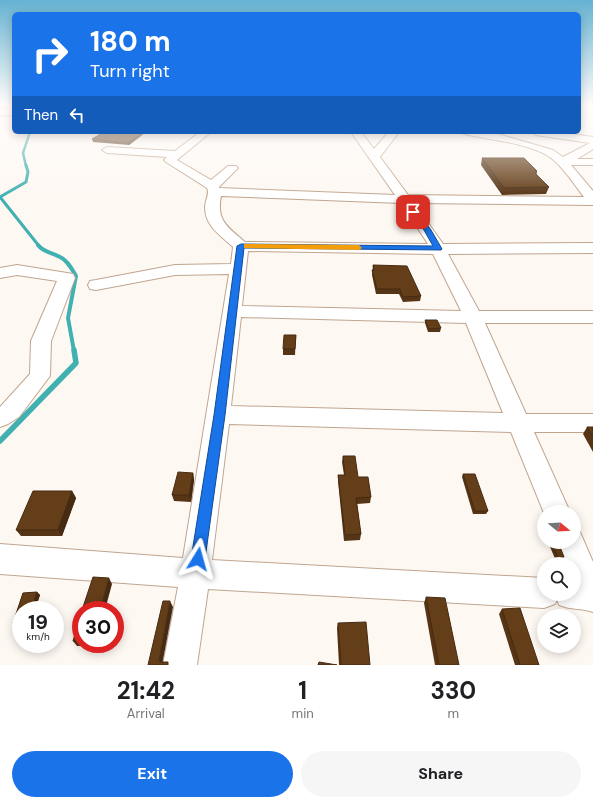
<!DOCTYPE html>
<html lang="en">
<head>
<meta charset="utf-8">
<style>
	body { margin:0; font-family:"DM Sans",sans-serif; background:#f6f6f6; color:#202124; height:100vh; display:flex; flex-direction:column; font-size:15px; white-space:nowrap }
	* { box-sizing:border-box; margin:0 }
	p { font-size:13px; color:#757577 }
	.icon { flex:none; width:22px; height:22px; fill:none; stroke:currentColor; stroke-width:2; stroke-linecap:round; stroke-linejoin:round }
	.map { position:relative; height:665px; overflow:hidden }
	.side { display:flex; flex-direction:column; background:#fff; flex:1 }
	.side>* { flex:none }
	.hud { position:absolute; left:12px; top:12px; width:569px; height:122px; border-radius:6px; box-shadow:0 2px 10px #0003; background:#1a73e8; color:#fff; overflow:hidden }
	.needle { width:26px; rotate:108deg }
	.fabs { position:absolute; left:537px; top:505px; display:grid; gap:8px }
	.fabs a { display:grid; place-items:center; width:44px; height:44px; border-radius:50%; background:#fff; box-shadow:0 2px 10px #0003; font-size:20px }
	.speed { position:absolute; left:12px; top:601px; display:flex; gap:8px; font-size:20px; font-weight:700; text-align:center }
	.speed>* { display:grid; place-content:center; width:52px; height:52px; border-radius:50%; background:#fff; box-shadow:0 2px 10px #0003; line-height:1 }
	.speed small { font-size:10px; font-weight:400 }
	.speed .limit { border:6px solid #d22; background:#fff; color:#111 }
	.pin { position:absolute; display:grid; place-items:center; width:34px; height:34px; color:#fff; margin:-17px; border-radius:8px; box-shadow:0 2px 6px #0006 }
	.me { position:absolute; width:44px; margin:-22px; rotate:8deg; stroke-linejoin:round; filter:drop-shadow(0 0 3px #0008) }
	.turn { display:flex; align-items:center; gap:14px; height:84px; padding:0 12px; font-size:18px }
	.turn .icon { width:52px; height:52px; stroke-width:2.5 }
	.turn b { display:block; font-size:28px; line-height:34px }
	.then { display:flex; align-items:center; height:38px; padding:0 12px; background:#0003; gap:8px; font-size:15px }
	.eta { display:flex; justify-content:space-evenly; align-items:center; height:68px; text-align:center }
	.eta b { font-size:24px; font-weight:700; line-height:28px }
	.button { display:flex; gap:8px; margin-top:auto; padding:8px 12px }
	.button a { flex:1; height:46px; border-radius:24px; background:#1a73e8; color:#fff; font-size:16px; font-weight:700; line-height:46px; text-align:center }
	.button a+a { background:#f6f6f6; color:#202124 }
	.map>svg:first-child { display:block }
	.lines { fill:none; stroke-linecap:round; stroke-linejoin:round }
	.stream-far3 { stroke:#41b0b1; stroke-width:2.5 }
	.stream-far2 { stroke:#41b0b1; stroke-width:3 }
	.stream-far1 { stroke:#41b0b1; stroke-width:4 }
	.stream { stroke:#41b0b1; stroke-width:5.5 }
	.minor-casing { stroke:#c0a58e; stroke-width:2 }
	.minor { fill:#fff; fill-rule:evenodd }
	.wall { fill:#563516 }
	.shaded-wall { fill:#462b12 }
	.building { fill:#643e19; stroke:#462b12 }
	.route { fill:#1a73e8; stroke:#114b97 }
	.slow { fill:#f59e0b }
</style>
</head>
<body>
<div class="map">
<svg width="593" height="665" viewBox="0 0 593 665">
	<rect width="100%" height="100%" fill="#fef8f3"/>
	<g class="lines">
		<path class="stream-far3" d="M 26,166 L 23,153 L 30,132"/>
		<path class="stream-far2" d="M 26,165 L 28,172 L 26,182 L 0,197 L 39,246"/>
		<path class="stream-far1" d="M 38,245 C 44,253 52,252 60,257 C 67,260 72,269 76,276 L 68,318 L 74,351"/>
		<path class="stream" d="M 0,441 L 76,363 L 74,350"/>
		<g class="minor-casing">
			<g id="minor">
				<path d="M 0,109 L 14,110 L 14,116 L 0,115 Z"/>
				<path d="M 200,132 L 211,132 L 177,160 L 211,180 L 228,166 L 236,166 L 238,168 L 219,187 L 219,188 L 395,195 L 351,132 L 361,132 L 374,149 L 389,132 L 399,132 L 380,157 L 408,195 L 584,197 C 573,183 561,163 545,154 C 521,142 490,140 464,134 L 463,132 L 488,132 L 498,134 L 553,150 L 563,157 L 590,143 L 536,135 L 531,132 L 558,132 L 593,137 L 593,149 L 577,159 L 593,159 L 593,165 L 571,165 L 593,191 L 593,205 L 414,203 L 443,244 L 593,243 L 593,253 L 448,254 L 479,311 L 593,311 L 593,323 L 485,323 L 526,414 L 593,414 L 593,432 L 534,432 L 570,512 L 544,513 L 511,432 L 229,424 L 212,560 L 544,578 L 544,594 L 574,594 L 574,564 L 565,564 L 556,542 L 574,542 L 574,530 L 580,532 L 593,562 L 593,612 C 582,608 571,610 559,605 L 557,599 L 555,604 L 544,608 L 208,589 L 197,665 L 163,665 L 178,587 L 0,574 L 0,544 L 183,558 L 229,274 L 175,275 L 96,290 L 90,289 L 88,285 L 90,281 L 96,280 L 175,265 L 231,264 L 233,247 C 220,235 205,226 205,207 C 205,200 210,195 207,188 L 166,162 L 164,160 L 167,157 L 107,153 L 102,150 L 107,147 L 175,151 ZM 221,196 L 401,203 L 428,244 L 245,242 C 228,227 216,221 221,196 ZM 248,251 L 433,254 L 461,311 L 242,306 ZM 241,317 L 466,323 L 503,413 L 231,406 Z"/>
				<path d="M 17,265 L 67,273 L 73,274 L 75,278 L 51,341 L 50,376 L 19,417 L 8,424 L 0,427 L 0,407 L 30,374 L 31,341 L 57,281 L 17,275 L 0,278 L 0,268 Z"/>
			</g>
		</g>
		<use href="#minor" class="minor"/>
	</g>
	<g class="wall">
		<path d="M 146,132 L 129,145 L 93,142 L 92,139 Z"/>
		<path d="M 482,158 L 537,171 L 536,174 L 549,187 L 546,194 L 502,195 L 481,165 Z"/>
		<path d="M 373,265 L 421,296 L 420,301 L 403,302 L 399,294 L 376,294 L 372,275 Z"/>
		<path d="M 425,320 L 441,328 L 440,332 L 428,332 L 425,323 Z"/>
		<path d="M 296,335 L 295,355 L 283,355 L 283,349 Z"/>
		<path d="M 587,427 L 593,427 L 593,452 L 583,434 Z"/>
		<path d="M 343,456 L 358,477 L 371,497 L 370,503 L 357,504 L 361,534 L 360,540 L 344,541 L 338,481 L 338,475 L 344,475 L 342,462 Z"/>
		<path d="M 193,473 L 194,480 L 191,502 L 174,501 L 172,495 Z"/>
		<path d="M 463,474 L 488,511 L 486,514 L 473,514 L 462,477 Z"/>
		<path d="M 72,491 L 76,498 L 62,536 L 21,536 L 16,530 Z"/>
		<path d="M 542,521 L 544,521 L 544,533 L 540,524 Z"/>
		<path d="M 548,542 L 558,542 L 564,557 L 562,560 L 556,561 Z"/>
		<path d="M 37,592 L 40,595 L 35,610 L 21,610 L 21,626 L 15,626 L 13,623 L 23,593 Z"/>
		<path d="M 426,597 L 459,665 L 435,665 L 424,603 Z"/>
		<path d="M 502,609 L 539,665 L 515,665 L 499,614 Z"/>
		<path d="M 81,615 L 81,644 L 96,644 L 95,646 L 77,646 L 73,641 Z"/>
		<path d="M 338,623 L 370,665 L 339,665 L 337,628 Z"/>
	</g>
	<g class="shaded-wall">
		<path d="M 143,132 L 146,132 L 129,145 L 128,143 Z"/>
		<path d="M 193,473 L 194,480 L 191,502 L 189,495 Z"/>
		<path d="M 72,491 L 76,498 L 62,536 L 58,530 Z"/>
		<path d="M 109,578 L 112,584 L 105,610 L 100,610 Z"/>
		<path d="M 37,592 L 40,595 L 35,610 L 31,610 Z"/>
		<path d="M 170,601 L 173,607 L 162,665 L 159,660 Z"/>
	</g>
	<g class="building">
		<path d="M 104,132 L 143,132 L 128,143 L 92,139 Z"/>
		<path d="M 482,158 L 524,158 L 537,171 L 535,171 L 537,173 L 535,173 L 549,187 L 504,188 Z"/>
		<path d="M 373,265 L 407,266 L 421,296 L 403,297 L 400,289 L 377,289 L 372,270 L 374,270 Z"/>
		<path d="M 425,320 L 437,320 L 441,328 L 429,329 Z"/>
		<path d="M 284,335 L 296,335 L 295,349 L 283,349 Z"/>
		<path d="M 587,427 L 593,427 L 593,437 Z"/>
		<path d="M 343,456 L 355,456 L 358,477 L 368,477 L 371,497 L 356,498 L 361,534 L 345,535 L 338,475 L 345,475 Z"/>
		<path d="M 178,472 L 193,473 L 189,495 L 172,495 Z"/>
		<path d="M 463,474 L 475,474 L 488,511 L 475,511 Z"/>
		<path d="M 33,491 L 72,491 L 58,530 L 16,530 Z"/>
		<path d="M 551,542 L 558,542 L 564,557 L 558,557 Z"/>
		<path d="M 93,577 L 109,578 L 100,610 L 82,610 Z"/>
		<path d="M 37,592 L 31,610 L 21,610 L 21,623 L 13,623 L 23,593 Z"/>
		<path d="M 426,597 L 445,598 L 459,665 L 439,665 Z"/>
		<path d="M 163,601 L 170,601 L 159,660 L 160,662 L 168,662 L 168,665 L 148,665 Z"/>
		<path d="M 520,608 L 539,665 L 520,665 L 502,609 Z"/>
		<path d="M 81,615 L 81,641 L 73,641 Z"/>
		<path d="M 366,622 L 370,665 L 341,665 L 338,623 Z"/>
		<path d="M 319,662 L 337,665 L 318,665 Z"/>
	</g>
	<linearGradient id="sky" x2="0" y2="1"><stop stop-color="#65b2d2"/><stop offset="0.53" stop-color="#fffcfa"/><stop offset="1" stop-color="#fffcfa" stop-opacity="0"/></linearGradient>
	<rect width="593" height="197" fill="url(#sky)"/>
	<path class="route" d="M 411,210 L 416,210 L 431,230 L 442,249 L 441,250 L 244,248 L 225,415 L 205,559 L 203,564 L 198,566 L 193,564 L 191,559 L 214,415 L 237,246 L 241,244 L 433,246 L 424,230 L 410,212 Z"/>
	<path class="slow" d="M 244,244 L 359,245 L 362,248 L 359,250 L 247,248 L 244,248 Z"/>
</svg>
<div class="fabs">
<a><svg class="needle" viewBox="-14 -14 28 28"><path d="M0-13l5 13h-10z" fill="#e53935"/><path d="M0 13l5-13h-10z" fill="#757577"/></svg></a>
<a><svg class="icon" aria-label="search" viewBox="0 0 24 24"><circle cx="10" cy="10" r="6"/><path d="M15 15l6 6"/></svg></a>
<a><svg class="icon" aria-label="layers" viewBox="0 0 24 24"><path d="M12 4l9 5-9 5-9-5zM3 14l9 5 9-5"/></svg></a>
</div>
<div class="speed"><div>19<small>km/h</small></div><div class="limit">30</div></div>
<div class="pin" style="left:413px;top:212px;background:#d93025"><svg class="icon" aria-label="arrive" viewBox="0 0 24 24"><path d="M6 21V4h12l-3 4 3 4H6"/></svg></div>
<svg class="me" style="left:198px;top:559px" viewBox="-20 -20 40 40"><path d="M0-17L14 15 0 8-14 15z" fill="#1a73e8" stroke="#fff" stroke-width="4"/></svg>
<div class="hud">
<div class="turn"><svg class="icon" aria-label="right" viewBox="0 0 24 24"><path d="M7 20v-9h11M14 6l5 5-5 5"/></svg><div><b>180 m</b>Turn right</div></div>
<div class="then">Then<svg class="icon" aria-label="left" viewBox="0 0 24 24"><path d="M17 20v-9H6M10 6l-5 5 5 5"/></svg></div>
</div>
</div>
<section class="side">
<div class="eta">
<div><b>21:42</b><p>Arrival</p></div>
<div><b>1</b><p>min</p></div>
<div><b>330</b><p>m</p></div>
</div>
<div class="button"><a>Exit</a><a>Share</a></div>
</section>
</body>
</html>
